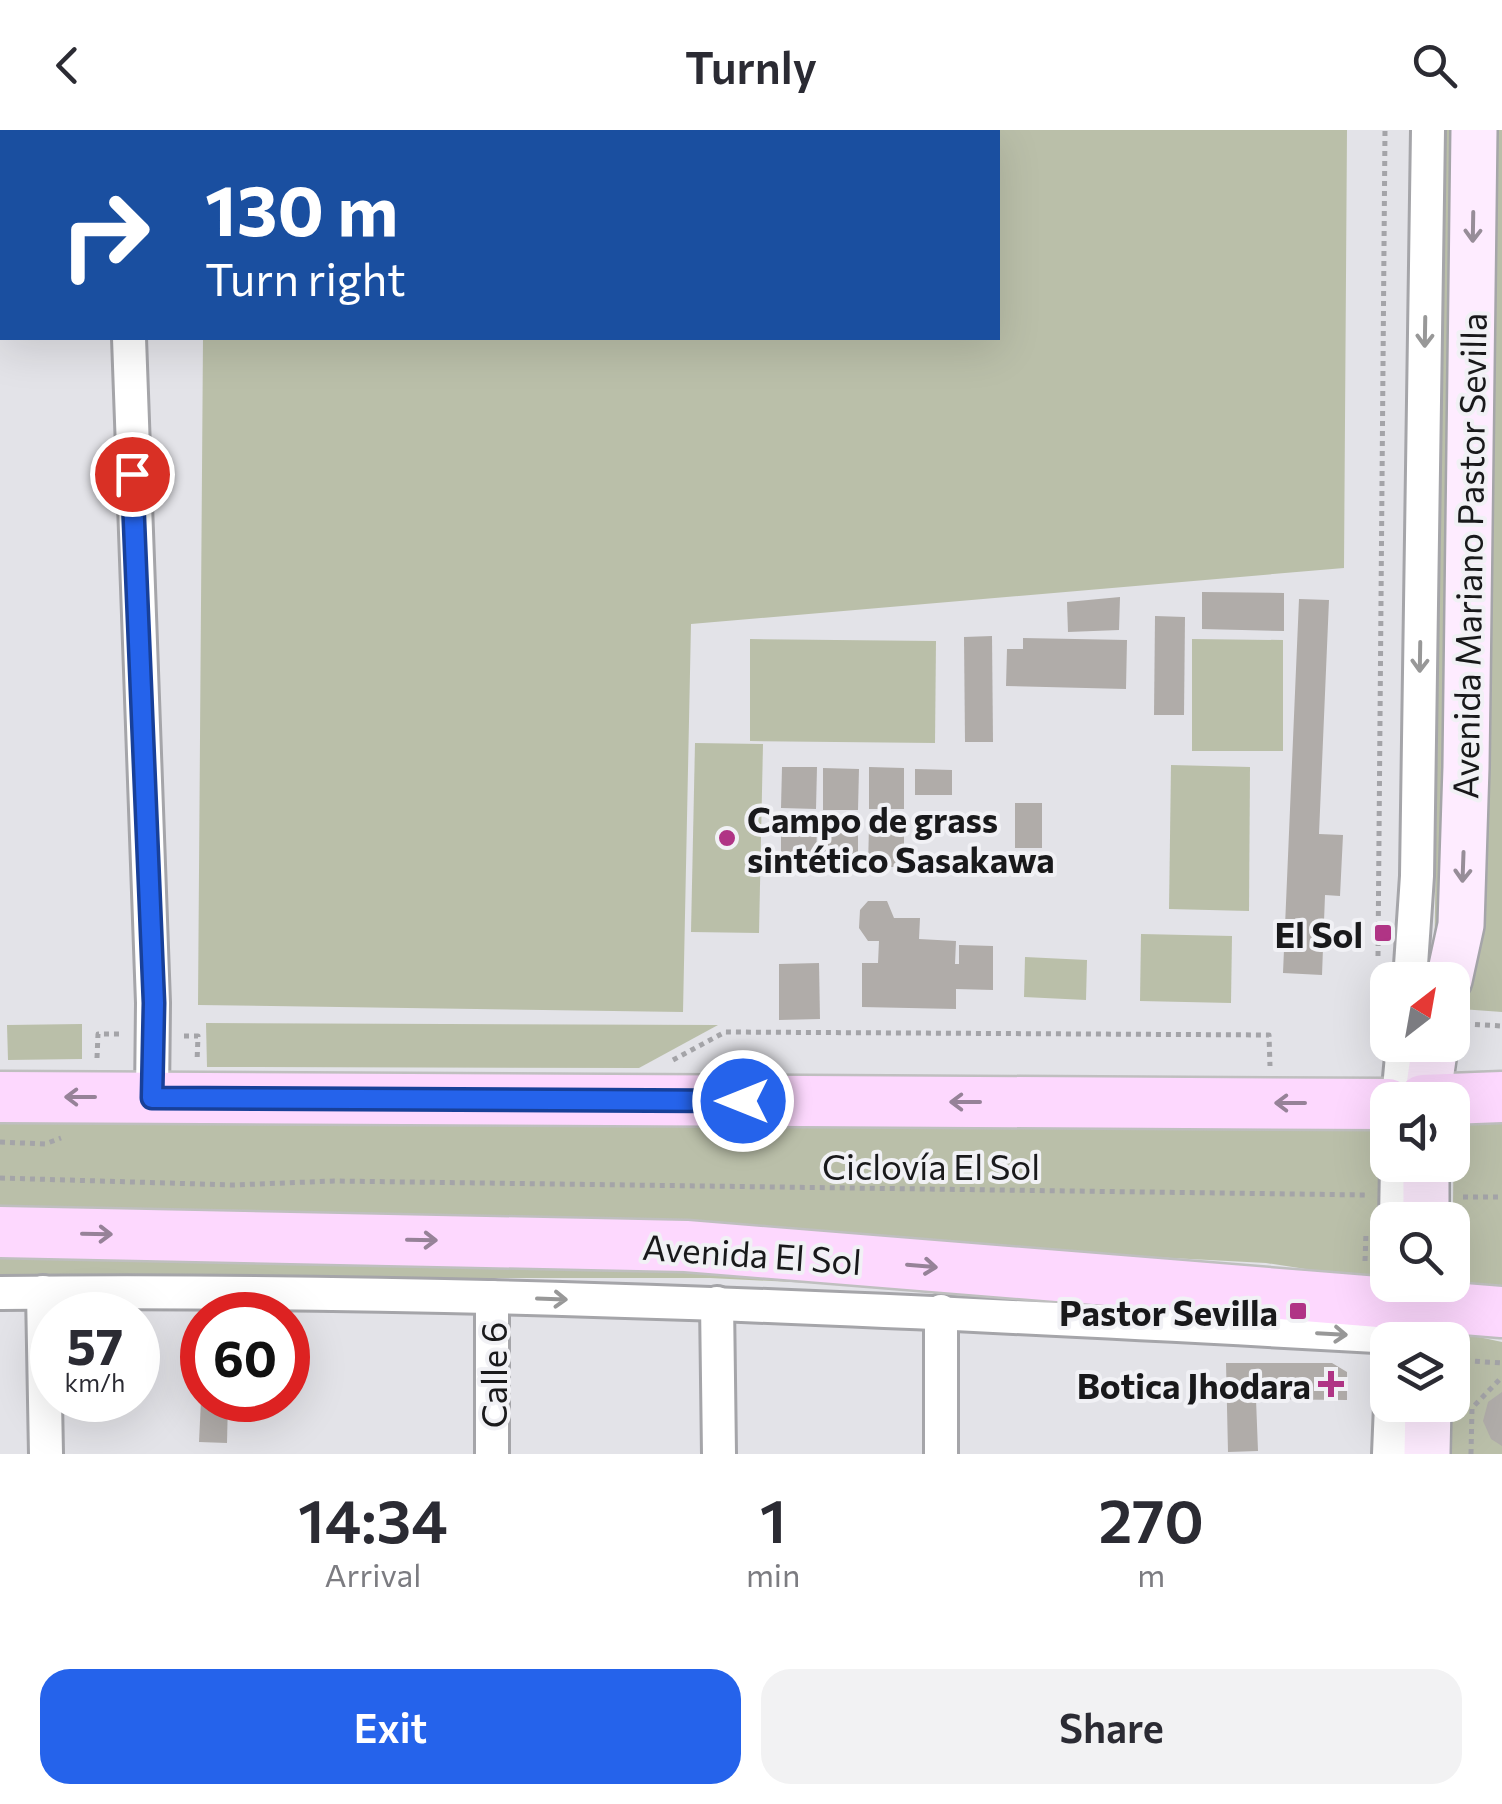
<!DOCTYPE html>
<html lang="en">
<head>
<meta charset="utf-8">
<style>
	body { margin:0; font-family:Commissioner,sans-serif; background:#f2f2f3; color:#2b2b33; height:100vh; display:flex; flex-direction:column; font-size:38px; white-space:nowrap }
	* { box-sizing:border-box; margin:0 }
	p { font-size:32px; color:#7c7c81 }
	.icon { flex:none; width:55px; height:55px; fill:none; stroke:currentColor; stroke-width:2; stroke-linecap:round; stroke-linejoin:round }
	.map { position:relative; height:1324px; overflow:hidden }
	.side { display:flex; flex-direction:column; background:#fff; flex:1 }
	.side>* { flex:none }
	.top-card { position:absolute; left:0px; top:0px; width:1000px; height:210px; box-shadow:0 10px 40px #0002; background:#1a4fa0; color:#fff; overflow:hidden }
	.needle { width:65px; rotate:31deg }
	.tools { position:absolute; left:1370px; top:832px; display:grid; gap:20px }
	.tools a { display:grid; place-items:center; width:100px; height:100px; border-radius:20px; background:#fff; box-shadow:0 10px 40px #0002; font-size:50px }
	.speed { position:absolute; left:30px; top:1162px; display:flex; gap:20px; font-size:50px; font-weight:700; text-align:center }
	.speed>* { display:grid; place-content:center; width:130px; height:130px; border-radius:50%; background:#fff; box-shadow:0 10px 40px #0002; line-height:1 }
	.speed small { font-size:25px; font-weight:400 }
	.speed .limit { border:15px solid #d22; background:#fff; color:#111 }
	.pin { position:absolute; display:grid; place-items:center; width:85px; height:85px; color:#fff; margin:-42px; border:5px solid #fff; border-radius:50%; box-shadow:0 2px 10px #0007 }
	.me { position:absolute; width:110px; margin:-55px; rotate:270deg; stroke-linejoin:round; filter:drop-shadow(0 0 8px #0008) }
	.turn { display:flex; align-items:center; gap:35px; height:210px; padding:0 40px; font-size:45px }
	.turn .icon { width:130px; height:130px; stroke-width:2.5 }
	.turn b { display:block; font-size:70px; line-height:85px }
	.eta { display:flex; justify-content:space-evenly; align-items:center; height:170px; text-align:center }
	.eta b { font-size:60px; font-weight:600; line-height:70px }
	.action { display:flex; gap:20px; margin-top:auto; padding:20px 40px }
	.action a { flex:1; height:115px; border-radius:30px; background:#2563eb; color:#fff; font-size:40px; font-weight:600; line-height:115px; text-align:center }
	.action a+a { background:#f2f2f3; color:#2b2b33 }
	header { display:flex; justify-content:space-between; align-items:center; height:130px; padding:0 40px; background:#fff; font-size:45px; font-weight:600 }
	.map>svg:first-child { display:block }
	.green { fill:#babfa9 }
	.building { fill:#b0aca9 }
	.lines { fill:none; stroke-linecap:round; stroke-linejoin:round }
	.street-casing { stroke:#a5a5a9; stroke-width:38 }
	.secondary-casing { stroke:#a5a5a9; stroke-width:50 }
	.primary-casing { stroke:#bfbfbf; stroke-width:55 }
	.path { stroke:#a4a4a8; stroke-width:5; stroke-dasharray:5 5; stroke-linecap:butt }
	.street { stroke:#fff; stroke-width:32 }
	.secondary { stroke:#feecff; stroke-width:45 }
	.primary { stroke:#fdd8fe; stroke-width:50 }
	.oneway { stroke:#978d98 }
	.oneway2 { stroke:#989898 }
	.oneway3 { stroke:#968298 }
	.route-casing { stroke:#184099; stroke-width:25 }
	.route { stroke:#2563eb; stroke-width:18 }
	.poi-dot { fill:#b03485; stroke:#f1f1f5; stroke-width:4 }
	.labels { text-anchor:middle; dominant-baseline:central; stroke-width:8; stroke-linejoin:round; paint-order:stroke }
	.street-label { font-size:35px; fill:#19191b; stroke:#f1f1f5 }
	.poi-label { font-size:35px; font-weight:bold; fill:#19191b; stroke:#f1f1f5; text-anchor:end }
</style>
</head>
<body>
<header><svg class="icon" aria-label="back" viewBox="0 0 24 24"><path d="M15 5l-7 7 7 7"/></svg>Turnly<svg class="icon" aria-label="search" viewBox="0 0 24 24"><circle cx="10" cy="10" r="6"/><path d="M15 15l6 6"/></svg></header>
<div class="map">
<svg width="1502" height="1324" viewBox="0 0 1502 1324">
	<rect width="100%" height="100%" fill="#e3e3e8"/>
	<g class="green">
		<path d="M 204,0 L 1347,0 L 1344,438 L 691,494 L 683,882 L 198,875 L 203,208 L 998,208 L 998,2 Z"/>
		<path d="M 1446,0 L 1461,0 L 1449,807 L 1434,850 Z"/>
		<path d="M 1495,0 L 1502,0 L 1502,882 L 1461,879 L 1484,780 Z"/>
		<path d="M 750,509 L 936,511 L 935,613 L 750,611 Z"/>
		<path d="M 1192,509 L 1283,510 L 1283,621 L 1192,621 Z"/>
		<path d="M 695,613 L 763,614 L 759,803 L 691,802 Z"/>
		<path d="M 1171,635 L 1250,637 L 1249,781 L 1169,779 Z"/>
		<path d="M 1141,804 L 1232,806 L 1231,873 L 1140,871 Z"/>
		<path d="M 1025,827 L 1087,830 L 1086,870 L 1024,867 Z"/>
		<path d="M 206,893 L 718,895 L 639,938 L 207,937 Z"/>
		<path d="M 82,894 L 82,929 L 8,930 L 7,895 Z"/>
		<path d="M 0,983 L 1370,995 L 1378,1000 L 1381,1008 L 1377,1136 L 1371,1149 L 1266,1133 L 1057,1122 L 0,1085 Z"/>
		<path d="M 1502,990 L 1502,1170 L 1452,1155 L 1454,994 Z"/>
		<path d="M 0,1118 L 554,1127 L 930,1159 L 710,1148 L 0,1148 Z"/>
		<path d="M 1460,1203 L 1502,1212 L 1502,1324 L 1443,1324 L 1444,1275 L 1452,1275 L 1452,1210 L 1446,1210 L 1449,1204 Z"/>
	</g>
	<g class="building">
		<path d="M 1202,462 L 1284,463 L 1284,501 L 1202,499 Z"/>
		<path d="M 1120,467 L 1119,500 L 1068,502 L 1067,472 Z"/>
		<path d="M 1299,469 L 1329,470 L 1319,704 L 1343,705 L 1340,766 L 1325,765 L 1322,845 L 1283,843 Z"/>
		<path d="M 1155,486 L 1185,487 L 1184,585 L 1154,585 Z"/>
		<path d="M 992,506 L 993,612 L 965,612 L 964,507 Z"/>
		<path d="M 1023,508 L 1127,510 L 1126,559 L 1006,556 L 1007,519 L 1023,519 Z"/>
		<path d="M 782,637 L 817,637 L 816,679 L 781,678 Z"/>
		<path d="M 869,637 L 904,638 L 904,679 L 869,679 Z"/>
		<path d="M 823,638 L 859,639 L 858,680 L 823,680 Z"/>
		<path d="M 915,639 L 952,640 L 952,665 L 915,665 Z"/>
		<rect x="1015" y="673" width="27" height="45"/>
		<path d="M 781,695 L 817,695 L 816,737 L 781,736 Z"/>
		<path d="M 869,696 L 904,696 L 904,737 L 868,737 Z"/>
		<rect x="823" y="697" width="35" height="41"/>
		<path d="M 868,771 L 887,771 L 894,788 L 920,788 L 919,809 L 956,811 L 955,834 L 959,834 L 959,815 L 993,816 L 993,860 L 956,859 L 956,879 L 862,877 L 862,833 L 878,833 L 879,811 L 868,811 L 859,798 L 860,780 Z"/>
		<path d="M 819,833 L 820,889 L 779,890 L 779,834 Z"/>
		<path d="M 1226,1233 L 1332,1233 L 1347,1242 L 1347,1270 L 1256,1269 L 1258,1321 L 1228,1322 Z"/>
		<path d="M 1502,1262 L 1502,1316 L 1491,1309 L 1483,1291 L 1488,1272 Z"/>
		<path d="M 201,1270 L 228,1270 L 227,1313 L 199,1312 Z"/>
	</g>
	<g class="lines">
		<g class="street-casing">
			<g id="street">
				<path d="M 151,2 L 151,0"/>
				<path d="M 129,208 L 153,873 L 152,968"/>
				<path d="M 1410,850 L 1417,746 L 1428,0"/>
				<path d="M 1398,970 L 1403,915"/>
				<path d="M 1396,1090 L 1397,1035"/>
				<path d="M 43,1162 L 46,1324"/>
				<path d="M 0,1163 C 465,1158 930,1181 1394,1207"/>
				<path d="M 492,1167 L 492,1324"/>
				<path d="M 717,1173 L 719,1324"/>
				<path d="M 941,1324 L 941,1181"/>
				<path d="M 1389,1324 L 1391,1275"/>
			</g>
		</g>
		<g class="secondary-casing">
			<g id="secondary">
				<path d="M 1449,850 L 1461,795 L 1466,637 L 1474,0"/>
				<path d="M 1427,970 L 1435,915"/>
				<path d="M 1426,1090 L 1426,1035"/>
				<path d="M 1426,1155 L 1427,1210"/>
				<path d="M 1427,1324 L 1428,1275"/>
			</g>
		</g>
		<g class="primary-casing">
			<g id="primary">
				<path d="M 0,967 L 1388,974"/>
				<path d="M 1423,970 L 1502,967"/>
				<path d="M 0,1102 L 686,1116 L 1502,1182"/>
			</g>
		</g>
		<g class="path">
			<path d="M 1378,826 L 1385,0"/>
			<path d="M 1465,894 L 1502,896"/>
			<path d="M 1377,901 L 1378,852"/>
			<path d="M 184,906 L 198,906 L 197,932"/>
			<path d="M 97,928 L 98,904 L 123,904"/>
			<path d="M 673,930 L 725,902 L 1269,905 L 1270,936"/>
			<path d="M 0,1012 L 45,1014 L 61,1008"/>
			<path d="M 0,1048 L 234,1055 L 334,1051 L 1367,1065"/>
			<path d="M 1463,1067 L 1502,1067"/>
			<path d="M 1365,1131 L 1366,1102"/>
			<path d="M 1455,1230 L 1502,1233"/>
			<path d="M 1471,1324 L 1472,1278 L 1502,1247"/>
		</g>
		<use href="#street" class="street"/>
		<use href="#secondary" class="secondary"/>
		<use href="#primary" class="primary"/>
	</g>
	<defs><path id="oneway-shaft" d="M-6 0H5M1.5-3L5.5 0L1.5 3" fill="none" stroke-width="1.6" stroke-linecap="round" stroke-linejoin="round" transform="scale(2.5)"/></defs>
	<g class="oneway">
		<use href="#oneway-shaft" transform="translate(1473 97) rotate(91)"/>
		<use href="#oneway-shaft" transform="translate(1463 737) rotate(92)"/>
	</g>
	<g class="oneway2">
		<use href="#oneway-shaft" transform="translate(1425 202) rotate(91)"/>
		<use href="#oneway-shaft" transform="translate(1420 527) rotate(91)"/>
		<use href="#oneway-shaft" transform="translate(552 1169) rotate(2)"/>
		<use href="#oneway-shaft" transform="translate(1332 1204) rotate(3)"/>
	</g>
	<g class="oneway3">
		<use href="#oneway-shaft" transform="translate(80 967) rotate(-180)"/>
		<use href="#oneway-shaft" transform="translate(965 972) rotate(-180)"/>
		<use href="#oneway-shaft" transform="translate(1290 973) rotate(-180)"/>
		<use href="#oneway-shaft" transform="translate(97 1104) rotate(1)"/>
		<use href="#oneway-shaft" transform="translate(422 1110) rotate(1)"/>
		<use href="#oneway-shaft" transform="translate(922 1136) rotate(5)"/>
	</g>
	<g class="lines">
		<g class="route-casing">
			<path id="route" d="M 132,344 L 154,873 L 152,968 L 743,971"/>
		</g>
		<use href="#route" class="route"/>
	</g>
	<g class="poi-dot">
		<circle cx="727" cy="708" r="10"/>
		<rect x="1373" y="793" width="20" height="20" rx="5"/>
		<rect x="1288" y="1171" width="20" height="20" rx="5"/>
		<path d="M1326 1239h10v10h10v10h-10v10h-10v-10h-10v-10h10z"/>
	</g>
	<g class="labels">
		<g class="street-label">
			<text transform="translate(1468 426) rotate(-89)">Avenida Mariano Pastor Sevilla</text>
			<text x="931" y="1035">Ciclovía El Sol</text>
			<text transform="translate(752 1123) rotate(4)">Avenida El Sol</text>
			<text transform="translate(492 1245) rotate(-90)">Calle 6</text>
		</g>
		<g class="poi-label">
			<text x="747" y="688" text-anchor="start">Campo de grass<tspan x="747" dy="40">sintético Sasakawa</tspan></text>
			<text x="1363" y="803">El Sol</text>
			<text x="1278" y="1181">Pastor Sevilla</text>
			<text x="1311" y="1254">Botica Jhodara</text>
		</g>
	</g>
</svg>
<div class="tools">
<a><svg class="needle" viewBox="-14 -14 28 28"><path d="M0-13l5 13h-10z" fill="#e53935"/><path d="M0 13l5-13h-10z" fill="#7c7c81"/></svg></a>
<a><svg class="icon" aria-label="sound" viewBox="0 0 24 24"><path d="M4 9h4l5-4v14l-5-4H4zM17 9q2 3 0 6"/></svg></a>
<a><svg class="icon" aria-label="search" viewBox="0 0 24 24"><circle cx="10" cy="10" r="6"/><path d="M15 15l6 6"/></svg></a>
<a><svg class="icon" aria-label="layers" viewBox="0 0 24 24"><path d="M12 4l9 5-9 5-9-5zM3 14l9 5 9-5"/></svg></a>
</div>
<div class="speed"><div>57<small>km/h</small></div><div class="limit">60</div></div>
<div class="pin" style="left:132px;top:344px;background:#d93025"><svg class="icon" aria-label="arrive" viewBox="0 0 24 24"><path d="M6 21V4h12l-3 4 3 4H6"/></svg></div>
<svg class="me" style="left:743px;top:971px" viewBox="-20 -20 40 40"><circle r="17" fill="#2563eb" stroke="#fff" stroke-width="3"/><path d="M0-11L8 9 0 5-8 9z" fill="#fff"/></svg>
<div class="top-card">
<div class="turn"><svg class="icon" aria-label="right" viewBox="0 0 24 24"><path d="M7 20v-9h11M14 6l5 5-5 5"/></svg><div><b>130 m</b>Turn right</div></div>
</div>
</div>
<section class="side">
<div class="eta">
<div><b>14:34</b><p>Arrival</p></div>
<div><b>1</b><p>min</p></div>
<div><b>270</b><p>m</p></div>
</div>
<div class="action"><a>Exit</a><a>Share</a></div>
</section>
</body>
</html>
